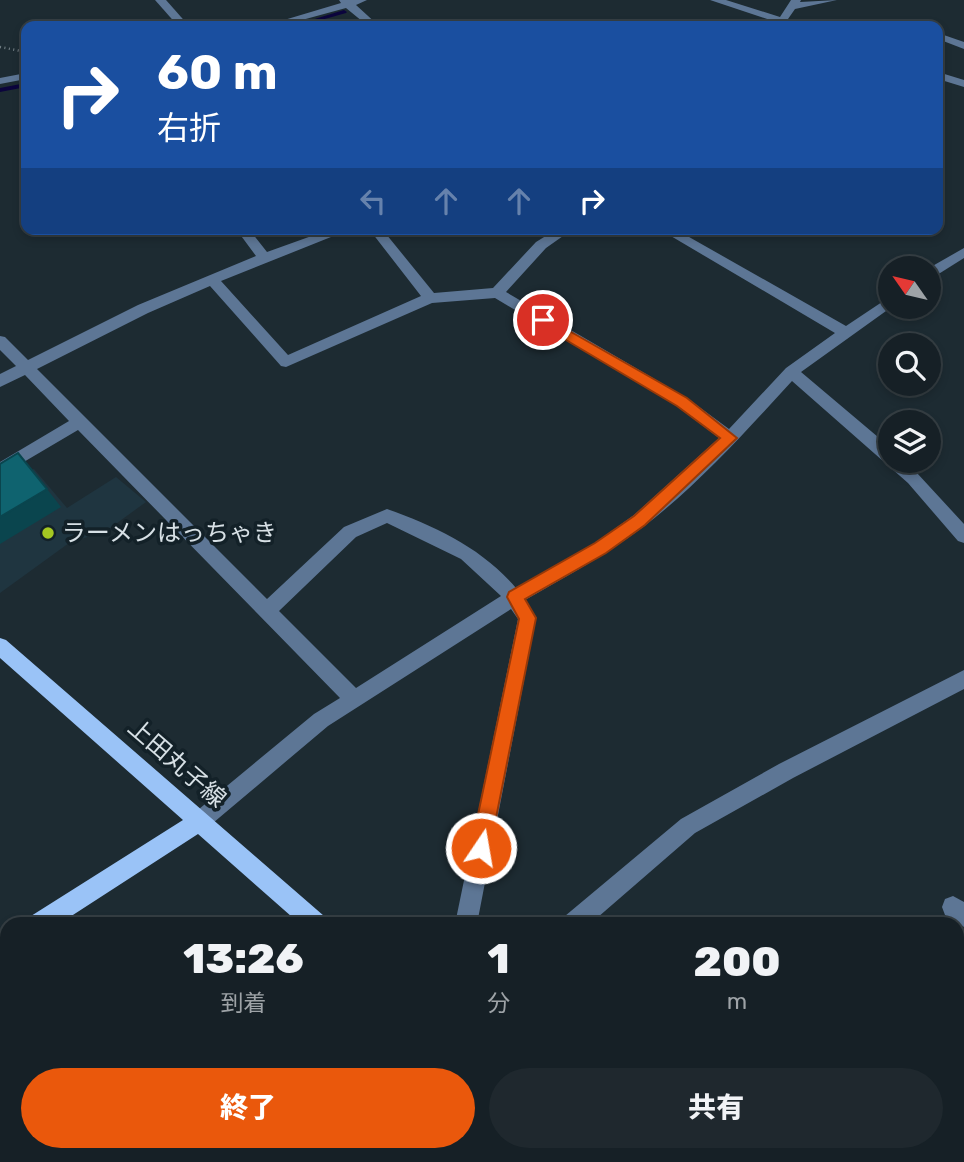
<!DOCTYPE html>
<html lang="ja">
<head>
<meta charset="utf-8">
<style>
	body { margin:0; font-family:Rubik,"Noto Sans JP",sans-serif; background:#1f282e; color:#f1f3f6; height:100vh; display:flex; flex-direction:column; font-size:26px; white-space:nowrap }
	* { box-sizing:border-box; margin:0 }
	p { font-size:23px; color:#9ea3a7 }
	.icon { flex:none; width:38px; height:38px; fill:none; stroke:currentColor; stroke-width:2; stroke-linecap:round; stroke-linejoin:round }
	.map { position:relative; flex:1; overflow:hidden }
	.drawer { position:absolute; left:0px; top:917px; width:964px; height:245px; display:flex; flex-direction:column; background:#162026; border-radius:21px 21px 0 0; box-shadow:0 4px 10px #0003,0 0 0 2px #353e43 }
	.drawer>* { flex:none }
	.guide { position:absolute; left:21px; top:21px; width:922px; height:214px; border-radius:14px; box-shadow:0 4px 10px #0003,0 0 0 2px #353e43; background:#1a4fa0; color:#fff; overflow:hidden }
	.needle { width:46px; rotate:304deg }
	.controls { position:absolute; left:878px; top:256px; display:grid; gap:14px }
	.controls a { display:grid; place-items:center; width:63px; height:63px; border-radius:50%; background:#162026; box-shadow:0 4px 10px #0003,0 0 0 2px #353e43; font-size:35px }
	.pin { position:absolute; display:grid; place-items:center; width:60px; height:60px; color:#fff; margin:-30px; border:4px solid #fff; border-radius:50%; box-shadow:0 2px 7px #0007 }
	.me { position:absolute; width:77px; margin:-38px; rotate:12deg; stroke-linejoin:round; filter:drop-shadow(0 0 5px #0008) }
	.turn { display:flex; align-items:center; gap:24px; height:147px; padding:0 21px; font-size:32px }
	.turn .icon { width:91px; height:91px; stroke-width:2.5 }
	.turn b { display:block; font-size:49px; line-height:60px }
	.lanes { display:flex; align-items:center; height:66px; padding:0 21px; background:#0003; justify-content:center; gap:35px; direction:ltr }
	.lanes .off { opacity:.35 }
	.eta { display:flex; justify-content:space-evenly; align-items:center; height:119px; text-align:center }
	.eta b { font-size:42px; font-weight:800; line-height:49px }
	.primary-button { display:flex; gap:14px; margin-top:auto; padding:14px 21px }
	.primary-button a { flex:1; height:80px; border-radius:42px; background:#ea580c; color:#fff; font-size:28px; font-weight:800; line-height:80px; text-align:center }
	.primary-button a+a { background:#1f282e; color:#f1f3f6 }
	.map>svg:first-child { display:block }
	.built { fill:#1f3540 }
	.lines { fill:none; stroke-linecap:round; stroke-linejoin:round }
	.stream { fill:#0b043d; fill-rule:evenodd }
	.path { stroke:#778389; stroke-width:2.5; stroke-dasharray:1 3.5; stroke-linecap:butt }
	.minor { fill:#5d7695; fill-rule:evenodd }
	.major { fill:#9ac3f7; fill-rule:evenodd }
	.shaded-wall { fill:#0a454e }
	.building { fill:#0f636f; stroke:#0a454e; stroke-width:2 }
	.route { fill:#ea580c; stroke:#983908; stroke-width:2 }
	.poi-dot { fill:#a5c822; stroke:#132128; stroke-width:2.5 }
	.labels { text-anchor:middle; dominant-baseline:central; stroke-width:7; stroke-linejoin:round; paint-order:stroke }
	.poi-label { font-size:24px; fill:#d7e0e5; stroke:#132128; text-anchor:start }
	.street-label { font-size:24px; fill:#d7e0e5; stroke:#132128 }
</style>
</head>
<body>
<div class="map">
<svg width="964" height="1162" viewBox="0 0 964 1162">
	<rect width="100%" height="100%" fill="#1d2b32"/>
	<g class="built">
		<path d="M 34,469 L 67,508 L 116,477 L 146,502 L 106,531 L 69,543 L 0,593 L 0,489 Z"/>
		<path d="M 396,1155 L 509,1155 L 516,1162 L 392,1162 Z"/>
	</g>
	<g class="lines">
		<g class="stream">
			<path d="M 344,10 L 347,12 L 346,13 L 300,26 L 292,26 Z"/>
			<path d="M 26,83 L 26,87 L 0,92 L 0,88 Z"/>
		</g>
		<g class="path">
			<path d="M 908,22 L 917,26"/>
			<path d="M 0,47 L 26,52"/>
		</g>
		<g class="minor">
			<path d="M 155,0 L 166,0 L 189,26 L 178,26 Z"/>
			<path d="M 339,0 L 367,0 L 356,5 L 379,26 L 368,26 L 346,8 L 280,26 L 264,26 L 341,3 Z"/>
			<path d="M 710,0 L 726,0 L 780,17 L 791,0 L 801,0 L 800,2 L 837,0 L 795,9 L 788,19 L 804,26 L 788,26 Z"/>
			<path d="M 938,33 L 964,42 L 964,49 L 938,39 Z"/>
			<path d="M 938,72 L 964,80 L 964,87 L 938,79 Z"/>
			<path d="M 26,73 L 26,79 L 0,84 L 0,78 Z"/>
			<path d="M 236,229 L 249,229 L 267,252 L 331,229 L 351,229 L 221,281 L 288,355 L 421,296 L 369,229 L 382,229 L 434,293 L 493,288 L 536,242 L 557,229 L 573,229 L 546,248 L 506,292 L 687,398 L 729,429 L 786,368 L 835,333 L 659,229 L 675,229 L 846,326 L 891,296 L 891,306 L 893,306 L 801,372 L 891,448 L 891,460 L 905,460 L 964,524 L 964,543 L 958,541 L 908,483 L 792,381 C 746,431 697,486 643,527 C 606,555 565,577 525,600 L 536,618 L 477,924 L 455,924 L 518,619 L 511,609 L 328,726 L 207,828 L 200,831 L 193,828 L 190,821 L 193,814 L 314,714 L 340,698 L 78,430 L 0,476 L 0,462 L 69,421 L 25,375 L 0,387 L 0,374 L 16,366 L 0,350 L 0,336 L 5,337 L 28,360 L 138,305 L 256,256 ZM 210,286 L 281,366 L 286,367 L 432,303 L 495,298 L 677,406 L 719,438 L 634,515 L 595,543 L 516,588 C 482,548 435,526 387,509 L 344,527 L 267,599 L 37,369 L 148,313 ZM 387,523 L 461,559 L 501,596 L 356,688 L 279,611 L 356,537 Z"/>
			<path d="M 964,248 L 964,258 L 929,280 L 929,268 Z"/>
			<path d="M 964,670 L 964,689 L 793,778 L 695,833 L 590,924 L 562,924 L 565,916 L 681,819 L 779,764 Z"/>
			<path d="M 953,896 L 964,902 L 964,927 L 945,915 L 942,907 L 945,899 Z"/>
			<path d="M 359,1155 L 384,1155 L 381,1162 L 356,1162 Z"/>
			<path d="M 829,1155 L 859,1155 L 862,1162 L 832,1162 Z"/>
		</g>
		<g class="major">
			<path d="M 0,638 L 6,640 L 324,916 L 327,924 L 300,924 L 198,834 L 59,924 L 28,924 L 31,916 L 183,820 L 0,658 Z"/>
			<path d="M 7,933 L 7,957 L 0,960 L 0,936 Z"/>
			<path d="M 567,1155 L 596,1155 L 599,1162 L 570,1162 Z"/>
		</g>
	</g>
	<path class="shaded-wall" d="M 47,489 L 61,507 L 0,544 L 0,517 Z"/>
	<path class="building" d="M 18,453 L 47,489 L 0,517 L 0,464 Z"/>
	<path class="route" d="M 543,316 L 687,398 L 737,438 L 645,525 L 606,553 L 525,599 L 536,618 L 490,848 L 488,854 L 481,857 L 474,854 L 471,848 L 519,619 L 507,597 L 509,592 L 595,543 L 634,516 L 720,438 L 677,406 L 539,324 L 539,317 Z"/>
	<circle class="poi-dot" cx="48" cy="533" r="7"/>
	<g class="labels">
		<g class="poi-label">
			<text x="62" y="533">ラーメンはっちゃき</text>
		</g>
		<g class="street-label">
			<text transform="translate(177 763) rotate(41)">上田丸子線</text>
		</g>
	</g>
</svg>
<div class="controls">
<a><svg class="needle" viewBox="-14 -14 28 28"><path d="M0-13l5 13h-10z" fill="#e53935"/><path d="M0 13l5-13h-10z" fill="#9ea3a7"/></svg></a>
<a><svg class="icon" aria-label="search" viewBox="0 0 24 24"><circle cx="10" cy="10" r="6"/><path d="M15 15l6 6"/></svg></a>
<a><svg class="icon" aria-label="layers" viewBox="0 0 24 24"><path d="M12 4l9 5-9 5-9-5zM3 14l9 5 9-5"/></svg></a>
</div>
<div class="pin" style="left:543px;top:320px;background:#d93025"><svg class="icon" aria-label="arrive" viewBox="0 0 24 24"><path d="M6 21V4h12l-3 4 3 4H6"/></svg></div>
<svg class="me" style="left:481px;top:848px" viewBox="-20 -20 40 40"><circle r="17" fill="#ea580c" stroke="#fff" stroke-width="3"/><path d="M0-11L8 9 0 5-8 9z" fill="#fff"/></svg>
<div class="guide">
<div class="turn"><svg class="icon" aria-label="right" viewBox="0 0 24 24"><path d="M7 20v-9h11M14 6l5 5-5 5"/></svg><div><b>60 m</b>右折</div></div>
<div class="lanes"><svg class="icon off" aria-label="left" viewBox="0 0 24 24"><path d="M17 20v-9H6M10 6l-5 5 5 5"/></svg><svg class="icon off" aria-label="ahead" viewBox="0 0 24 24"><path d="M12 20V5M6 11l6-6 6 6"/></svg><svg class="icon off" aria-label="ahead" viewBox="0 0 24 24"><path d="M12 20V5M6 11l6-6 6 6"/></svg><svg class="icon" aria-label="right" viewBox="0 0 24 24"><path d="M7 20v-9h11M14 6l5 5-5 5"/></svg></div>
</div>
<section class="drawer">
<div class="eta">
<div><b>13:26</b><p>到着</p></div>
<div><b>1</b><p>分</p></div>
<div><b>200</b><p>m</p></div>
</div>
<div class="primary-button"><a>終了</a><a>共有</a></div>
</section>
</div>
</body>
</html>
